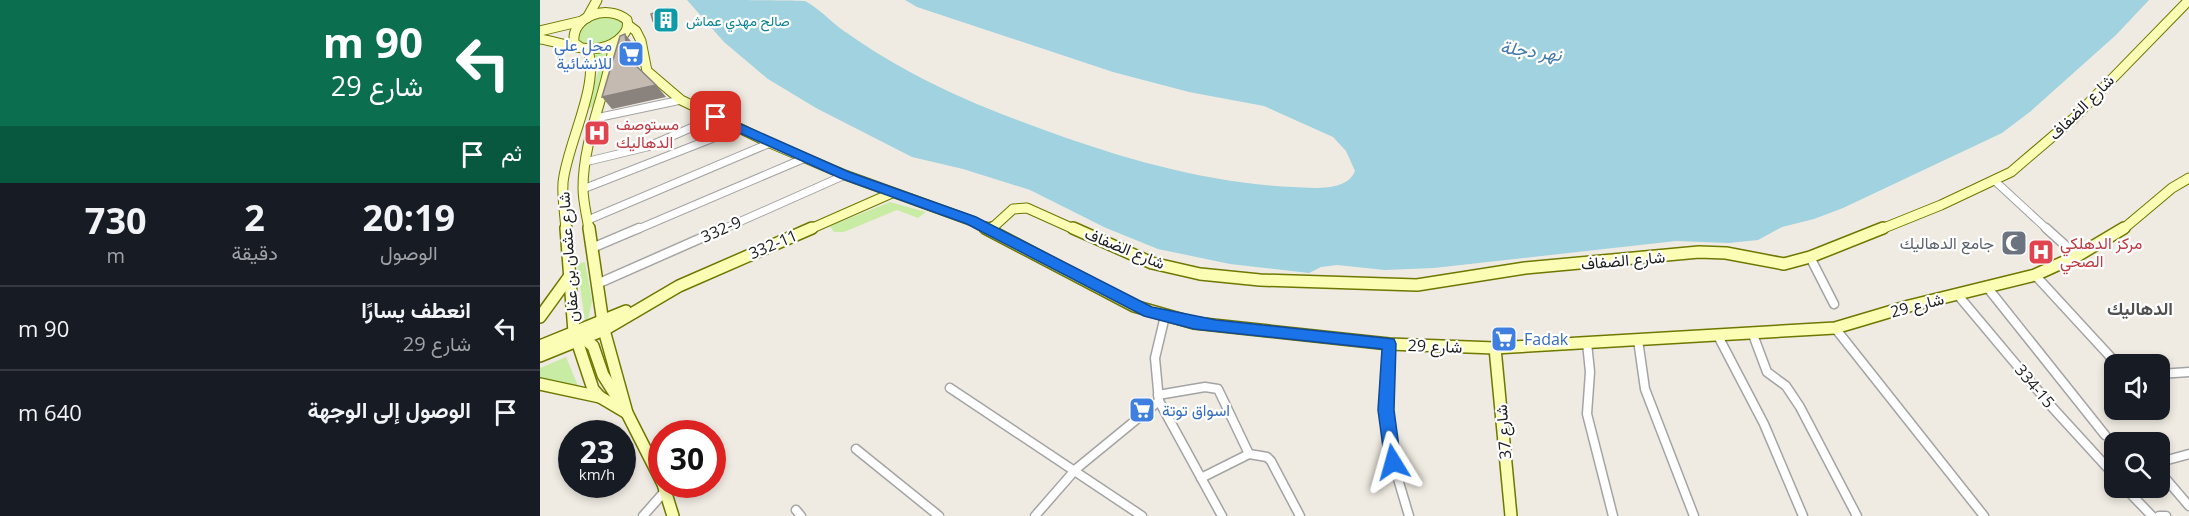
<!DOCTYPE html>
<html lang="ar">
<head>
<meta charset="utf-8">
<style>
	body { margin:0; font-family:"Open Sans",Vazirmatn,sans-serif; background:#20242c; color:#f1f3f6; direction:rtl; height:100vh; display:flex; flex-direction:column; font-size:22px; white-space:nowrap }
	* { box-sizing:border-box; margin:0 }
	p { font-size:20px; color:#9ea1a6 }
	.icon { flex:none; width:33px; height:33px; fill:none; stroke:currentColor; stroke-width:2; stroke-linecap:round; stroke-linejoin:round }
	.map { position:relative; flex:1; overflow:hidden; direction:ltr }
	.side { display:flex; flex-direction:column; background:#171b24; width:540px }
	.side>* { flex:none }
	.top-card { background:#0b6e4f; color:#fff; overflow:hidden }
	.tools { position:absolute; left:1564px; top:354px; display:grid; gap:12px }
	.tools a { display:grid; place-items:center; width:66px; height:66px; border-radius:12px; background:#171b24; box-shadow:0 3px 9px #0003; font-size:30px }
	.speed { position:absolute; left:18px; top:420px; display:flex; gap:12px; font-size:30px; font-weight:700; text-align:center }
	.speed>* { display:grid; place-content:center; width:78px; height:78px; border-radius:50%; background:#171b24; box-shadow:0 3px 9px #0003; line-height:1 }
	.speed small { font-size:15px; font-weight:400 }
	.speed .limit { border:9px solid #d22; background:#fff; color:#111 }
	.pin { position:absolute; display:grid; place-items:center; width:51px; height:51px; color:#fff; margin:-26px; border-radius:12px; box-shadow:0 3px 9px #0006 }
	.me { position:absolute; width:66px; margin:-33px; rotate:352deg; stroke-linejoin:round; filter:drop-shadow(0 0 4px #0008) }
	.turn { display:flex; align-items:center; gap:21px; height:126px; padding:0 18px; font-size:27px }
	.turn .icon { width:78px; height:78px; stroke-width:2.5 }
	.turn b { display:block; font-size:42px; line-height:51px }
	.then { display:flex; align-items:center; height:57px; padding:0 18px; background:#0003; gap:12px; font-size:22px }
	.eta { display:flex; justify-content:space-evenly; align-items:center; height:102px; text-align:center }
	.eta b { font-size:36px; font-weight:700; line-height:42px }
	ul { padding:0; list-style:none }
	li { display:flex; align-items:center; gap:18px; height:84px; padding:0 18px; border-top:2px solid #363941 }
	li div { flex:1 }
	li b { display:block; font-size:22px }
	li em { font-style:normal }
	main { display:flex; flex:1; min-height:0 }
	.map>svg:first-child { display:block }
	.grass { fill:#c9eca5 }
	.water { fill:#a0d2df }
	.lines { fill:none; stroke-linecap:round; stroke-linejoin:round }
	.street-far1-casing { stroke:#a4a4a4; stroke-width:9 }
	.street-casing { stroke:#a4a4a4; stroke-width:11 }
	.secondary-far1-casing { stroke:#6e7800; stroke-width:11 }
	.secondary-casing { stroke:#6e7800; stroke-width:14 }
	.street-far1 { stroke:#fff; stroke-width:7 }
	.street { stroke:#fff; stroke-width:8 }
	.secondary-far1 { stroke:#fafdb3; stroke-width:9 }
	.secondary { stroke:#fafdb3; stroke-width:11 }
	.shaded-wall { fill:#89827d }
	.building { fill:#c4bab2; stroke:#89827d; stroke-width:1.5 }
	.route { fill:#1a73e8; stroke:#114b97; stroke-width:1.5 }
	.labels { text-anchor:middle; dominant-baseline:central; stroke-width:4.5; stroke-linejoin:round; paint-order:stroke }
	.far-culture-label { font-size:14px; fill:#0d838f; stroke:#fff; text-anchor:start }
	.shop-label { font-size:16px; fill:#366cbe; stroke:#fff; text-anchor:start }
	.street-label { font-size:16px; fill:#1d1d1d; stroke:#fff }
	.health-label { font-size:16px; fill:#be3a42; stroke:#fff; text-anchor:start }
	.worship-label { font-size:16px; fill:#5b616d; stroke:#fff; text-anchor:end }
	.water-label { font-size:18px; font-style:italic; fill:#4278aa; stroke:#fff }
	.neighbourhood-label { font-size:18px; font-weight:bold; fill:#505050; stroke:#fff }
</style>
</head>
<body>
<main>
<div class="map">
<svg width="1649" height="516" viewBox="0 0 1649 516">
	<rect width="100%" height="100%" fill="#efebe2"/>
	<g class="grass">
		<path d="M 71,15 L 84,22 L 84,29 C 79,33 73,40 68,43 C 58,48 40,47 36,35 L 48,20 Z"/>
		<path d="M 69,50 L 54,107 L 48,108 L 59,68 L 54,53 Z"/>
		<path d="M 350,202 L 386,212 L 378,218 L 357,210 L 304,232 L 294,232 L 290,226 Z"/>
		<path d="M 45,262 L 52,301 L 48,320 L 45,321 L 37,264 Z"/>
		<path d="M 26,357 L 39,388 L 0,378 L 0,368 Z"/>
	</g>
	<path class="water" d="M 147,0 C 166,0 254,0 265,1 C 279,8 291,22 304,31 C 325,46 348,60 370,72 C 414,96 460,114 507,131 C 587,160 668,183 753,187 C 772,188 807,192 815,171 L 806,151 L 793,137 L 724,106 L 649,92 L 573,72 L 377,7 L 365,0 L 1609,0 L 1576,35 L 1491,111 L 1462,133 L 1303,208 L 1274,219 L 1242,227 L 1218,240 L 1189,243 L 1136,241 L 894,268 L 845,270 L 797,265 L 781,267 L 769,273 L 690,264 L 618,249 L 566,228 L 490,190 L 423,169 L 372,157 L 276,108 L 228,79 L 184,42 Z"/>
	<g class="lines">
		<g class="street-far1-casing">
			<g id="street-far1">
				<path d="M 56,118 L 141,100"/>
				<path d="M 45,162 L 107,147 L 176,117"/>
				<path d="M 1455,181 L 1508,230"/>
				<path d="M 43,189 L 199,128"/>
				<path d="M 48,220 L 230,143"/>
				<path d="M 96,230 L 265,158"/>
				<path d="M 181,230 L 305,175"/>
			</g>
		</g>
		<g class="street-casing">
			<g id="street">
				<path d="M 1506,228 L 1537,256"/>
				<path d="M 52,248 L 99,228"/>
				<path d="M 1270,257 L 1294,304"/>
				<path d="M 1495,275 L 1577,364"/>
				<path d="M 57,284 L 184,228"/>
				<path d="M 1447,287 L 1565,435"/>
				<path d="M 1417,294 L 1511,406 L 1575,476"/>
				<path d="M 625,316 L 615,358 L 619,401 L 682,516"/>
				<path d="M 1295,328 L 1444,516"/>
				<path d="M 1212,332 L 1227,372 L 1246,386 L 1260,407 L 1317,516"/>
				<path d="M 1178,336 L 1224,424 L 1263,516"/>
				<path d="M 1098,340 L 1105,389 L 1154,516"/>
				<path d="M 1047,343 L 1050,372 L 1047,414 L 1073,516"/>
				<path d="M 849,344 L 846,410 L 853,462 L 869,516"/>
				<path d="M 1620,374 L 1649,372"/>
				<path d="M 410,388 L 602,516"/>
				<path d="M 618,395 L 665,387 L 678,389 L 709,454 L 727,457 L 731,461 L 760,516"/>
				<path d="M 316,449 L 399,516"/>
				<path d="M 1620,462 L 1649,454"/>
				<path d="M 1620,472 L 1649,506"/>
				<path d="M 661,478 L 709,454"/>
				<path d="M 1585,488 L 1612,516"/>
				<path d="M 256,510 L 261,516"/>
				<path d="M 103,516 L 126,490"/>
				<path d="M 495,516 L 536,469 L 619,401"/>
				<path d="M 1619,516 L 1626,516"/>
			</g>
		</g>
		<g class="secondary-far1-casing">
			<g id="secondary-far1">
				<path d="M 47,18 L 57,0"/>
				<path d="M 88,25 L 96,31 L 101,41 L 107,71 L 141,100 L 230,143 L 305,175 L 432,221 L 448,230"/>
				<path d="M 0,31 L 42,21"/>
				<path d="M 0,39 C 25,43 56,58 78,40 C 85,34 89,29 87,20 C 68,4 31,15 34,43 L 40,47"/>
				<path d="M 26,230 C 25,215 22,198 23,183 C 26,146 62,81 47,49"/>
				<path d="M 49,230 C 47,216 43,202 43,188 C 43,139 67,91 74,43"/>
				<path d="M 268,230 L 352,193"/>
				<path d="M 450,230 L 473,209 L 487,208 L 536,230"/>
				<path d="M 1339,230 L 1401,205 L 1471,172 L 1533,119 L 1649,0"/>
				<path d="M 1582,230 L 1632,188 L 1649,178"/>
			</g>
		</g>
		<g class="secondary-casing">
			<g id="secondary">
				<path d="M 26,228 L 34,332 L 53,389 L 60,397 L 87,413"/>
				<path d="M 49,228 L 64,330 L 87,413 L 122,482"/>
				<path d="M 445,228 L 594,306 L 654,323 L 849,344 L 955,348 L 1295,328 L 1369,306 L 1495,275 L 1537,256 L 1584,228"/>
				<path d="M 533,228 L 612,263 L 660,274 L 720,280 L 877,285 L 985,268 L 1159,252 L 1186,253 L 1244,264 L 1270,257 L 1343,228"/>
				<path d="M 450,230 L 452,228"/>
				<path d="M 0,317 L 29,277"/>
				<path d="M 40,335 L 53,346 L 63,375 L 82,405"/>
				<path d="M 0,346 L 86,311"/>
				<path d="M 955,348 L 971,516"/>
				<path d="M 0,356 L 64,330 L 139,286 L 272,228"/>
				<path d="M 0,384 L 60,397"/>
				<path d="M 123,484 L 133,516"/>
			</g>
		</g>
		<use href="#street-far1" class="street-far1"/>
		<use href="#street" class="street"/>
		<use href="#secondary-far1" class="secondary-far1"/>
		<use href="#secondary" class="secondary"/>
	</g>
	<g class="shaded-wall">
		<path d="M 128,8 L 136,20 L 118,27 L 113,21 Z"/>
		<path d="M 85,34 L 95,46 L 98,70 L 88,58 Z"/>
		<path d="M 116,85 L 126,97 L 72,109 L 62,97 Z"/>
	</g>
	<g class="building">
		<path d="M 128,8 L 131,14 L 113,21 L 111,14 Z"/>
		<path d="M 85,34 L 88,58 L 116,85 L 62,97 L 80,36 Z"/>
	</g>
	<path class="route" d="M 176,113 L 309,172 L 436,217 L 612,307 L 676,320 L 854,339 L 856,344 L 854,410 L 861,462 L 859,467 L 853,469 L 847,467 L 845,462 L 838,410 L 842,349 L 654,329 L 604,316 L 427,224 L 300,178 L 171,120 L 170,117 Z"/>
	<defs>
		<g id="building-square" transform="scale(1.35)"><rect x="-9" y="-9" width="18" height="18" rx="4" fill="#0f9aa8" stroke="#fff"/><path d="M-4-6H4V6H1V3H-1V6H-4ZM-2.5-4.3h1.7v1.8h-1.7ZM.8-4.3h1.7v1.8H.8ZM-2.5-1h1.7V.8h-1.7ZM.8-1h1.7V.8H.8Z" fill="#fff"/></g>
		<g id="supermarket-square" transform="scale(1.35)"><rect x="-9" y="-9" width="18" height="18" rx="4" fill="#3f7fe0" stroke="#fff"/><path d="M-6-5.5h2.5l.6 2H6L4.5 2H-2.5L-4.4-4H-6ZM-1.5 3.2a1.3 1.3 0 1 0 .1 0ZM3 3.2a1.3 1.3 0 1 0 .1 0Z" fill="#fff"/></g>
		<g id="hospital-square" transform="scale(1.35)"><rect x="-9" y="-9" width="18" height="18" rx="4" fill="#e0444e" stroke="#fff"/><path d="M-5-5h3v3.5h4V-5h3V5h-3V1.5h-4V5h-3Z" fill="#fff"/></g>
		<g id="mosque-square" transform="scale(1.35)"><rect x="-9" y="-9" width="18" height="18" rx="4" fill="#6b7280" stroke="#fff"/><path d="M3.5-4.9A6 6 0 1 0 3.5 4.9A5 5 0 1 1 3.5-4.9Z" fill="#fff"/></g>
	</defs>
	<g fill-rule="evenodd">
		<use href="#building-square" x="126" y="20"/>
		<use href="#supermarket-square" x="91" y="54"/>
		<use href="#hospital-square" x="57" y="133"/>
		<use href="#mosque-square" x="1474" y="243"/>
		<use href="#hospital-square" x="1501" y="252"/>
		<use href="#supermarket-square" x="964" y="339"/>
		<use href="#supermarket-square" x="602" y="410"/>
	</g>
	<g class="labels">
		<g class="far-culture-label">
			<text x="146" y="20">صالح مهدي عماش</text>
		</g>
		<g class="shop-label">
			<text x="72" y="45" text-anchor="end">محل علي<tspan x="72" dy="18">للانشائية</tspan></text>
			<text x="984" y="339">Fadak</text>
			<text x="622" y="410">اسواق توتة</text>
		</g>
		<g class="street-label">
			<text transform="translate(1541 107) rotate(-45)">شارع الضفاف</text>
			<text transform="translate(181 229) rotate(-24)">332-9</text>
			<text transform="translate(233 244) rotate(-23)">332-11</text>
			<text transform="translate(585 248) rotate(22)">شارع الضفاف</text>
			<text transform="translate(28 257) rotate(-94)">شارع عثمان بن عفان</text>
			<text transform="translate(1083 260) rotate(-5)">شارع الضفاف</text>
			<text transform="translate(1377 305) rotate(-15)">شارع 29</text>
			<text transform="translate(895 346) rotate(2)">شارع 29</text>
			<text transform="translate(1495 386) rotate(50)">334-15</text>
			<text transform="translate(963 432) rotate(-95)">شارع 37</text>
		</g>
		<g class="health-label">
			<text x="76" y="124">مستوصف<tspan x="76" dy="18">الدهاليك</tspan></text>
			<text x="1520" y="243">مركز الدهلكي<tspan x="1520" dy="18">الصحي</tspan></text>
		</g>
		<g class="worship-label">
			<text x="1454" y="243">جامع الدهاليك</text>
		</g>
		<g class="water-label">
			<text transform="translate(991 50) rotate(8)">نهر دجلة</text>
		</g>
		<g class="neighbourhood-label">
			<text x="1600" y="308">الدهاليك</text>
		</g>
	</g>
</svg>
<div class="tools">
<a><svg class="icon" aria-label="sound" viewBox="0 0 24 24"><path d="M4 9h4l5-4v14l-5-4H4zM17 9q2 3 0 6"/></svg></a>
<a><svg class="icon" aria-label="search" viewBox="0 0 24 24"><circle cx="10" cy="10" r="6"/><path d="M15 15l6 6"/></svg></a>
</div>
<div class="speed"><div>23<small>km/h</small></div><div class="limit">30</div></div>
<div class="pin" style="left:176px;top:117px;background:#d93025"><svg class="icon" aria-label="arrive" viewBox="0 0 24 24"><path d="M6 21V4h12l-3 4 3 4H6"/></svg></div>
<svg class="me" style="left:853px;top:462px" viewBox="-20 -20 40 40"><path d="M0-17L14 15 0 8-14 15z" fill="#1a73e8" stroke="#fff" stroke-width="4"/></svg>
</div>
<section class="side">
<div class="top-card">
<div class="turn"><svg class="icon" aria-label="left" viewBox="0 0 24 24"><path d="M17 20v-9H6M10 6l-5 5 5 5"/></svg><div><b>90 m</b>شارع 29</div></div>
<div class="then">ثم<svg class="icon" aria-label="arrive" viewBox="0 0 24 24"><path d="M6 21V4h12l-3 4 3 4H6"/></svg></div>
</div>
<div class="eta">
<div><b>20:19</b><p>الوصول</p></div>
<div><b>2</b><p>دقيقة</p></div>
<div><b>730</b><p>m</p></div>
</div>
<ul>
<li><svg class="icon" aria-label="left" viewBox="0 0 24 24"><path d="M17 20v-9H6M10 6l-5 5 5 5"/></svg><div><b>انعطف يسارًا</b><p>شارع 29</p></div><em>90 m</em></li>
<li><svg class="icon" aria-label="arrive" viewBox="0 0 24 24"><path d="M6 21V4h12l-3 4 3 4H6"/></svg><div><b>الوصول إلى الوجهة</b></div><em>640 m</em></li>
</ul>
</section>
</main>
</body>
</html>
